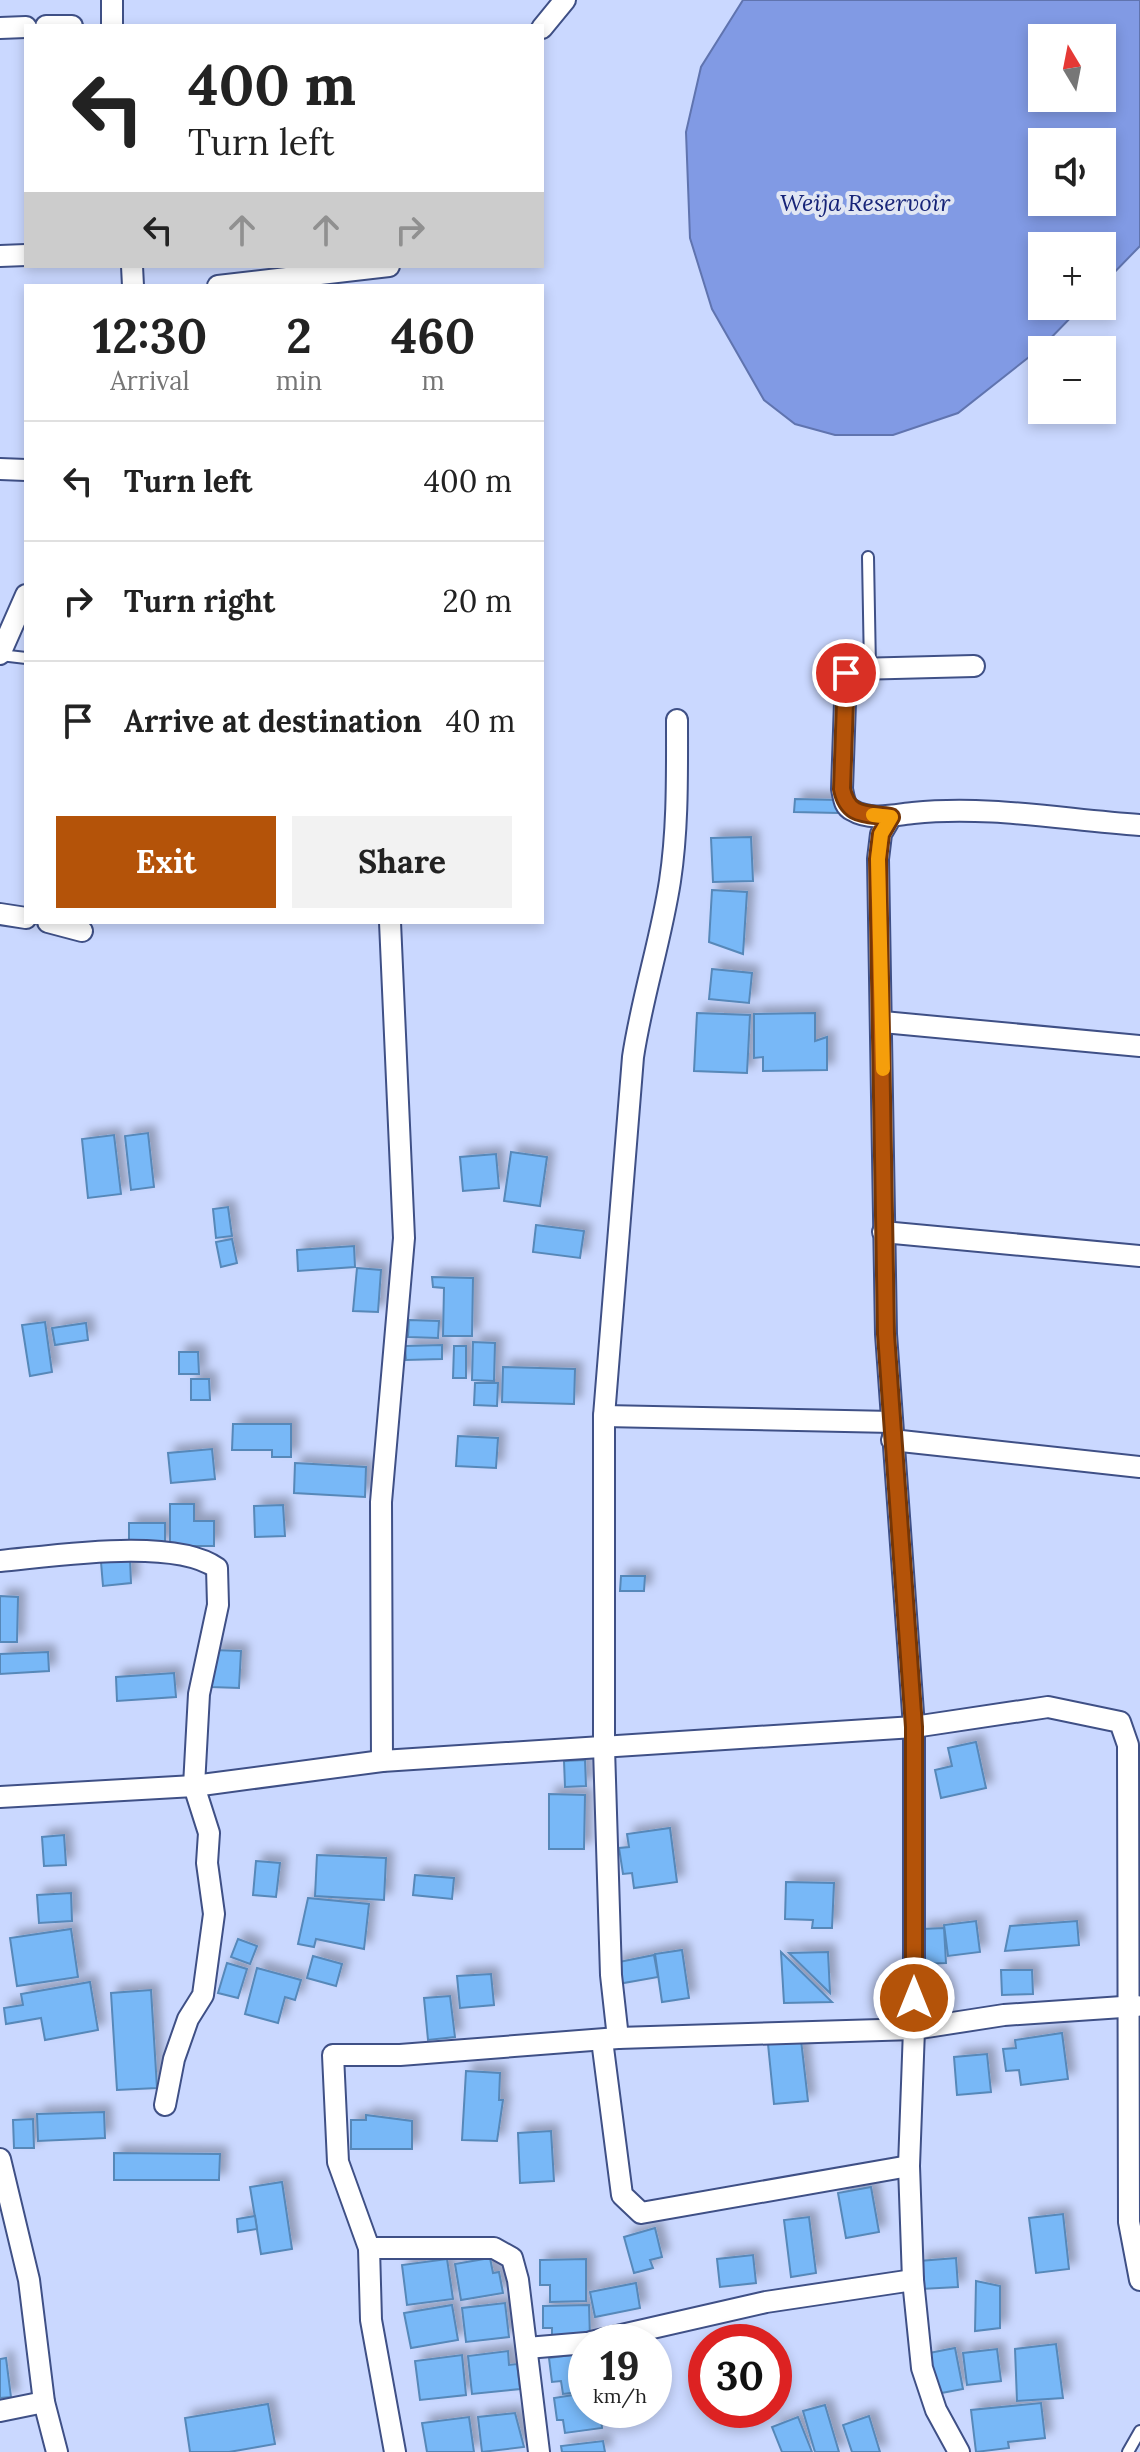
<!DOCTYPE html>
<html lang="en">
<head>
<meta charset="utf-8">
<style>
	body { margin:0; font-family:Lora,serif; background:#f2f2f2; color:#222; height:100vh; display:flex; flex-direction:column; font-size:30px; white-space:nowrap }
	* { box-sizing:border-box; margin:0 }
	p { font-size:26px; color:#767676 }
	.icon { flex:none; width:44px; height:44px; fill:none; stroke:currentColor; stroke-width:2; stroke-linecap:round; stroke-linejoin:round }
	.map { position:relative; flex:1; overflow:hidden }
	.panel { position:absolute; left:24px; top:284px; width:520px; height:640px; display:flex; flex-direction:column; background:#fff; border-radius:0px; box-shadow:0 4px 12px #0003 }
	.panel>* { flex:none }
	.guide { position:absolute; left:24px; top:24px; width:520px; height:244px; border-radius:0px; box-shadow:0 4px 12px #0003; background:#fff; color:#222; overflow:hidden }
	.needle { width:52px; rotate:350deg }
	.tools { position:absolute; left:1028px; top:24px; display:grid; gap:16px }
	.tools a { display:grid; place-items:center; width:88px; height:88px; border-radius:0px; background:#fff; box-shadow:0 4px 12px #0003; font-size:40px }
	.speed { position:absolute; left:568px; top:2324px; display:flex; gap:16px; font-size:40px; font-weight:700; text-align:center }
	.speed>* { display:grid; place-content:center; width:104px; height:104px; border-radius:50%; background:#fff; box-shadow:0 4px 12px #0003; line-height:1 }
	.speed small { font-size:20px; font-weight:400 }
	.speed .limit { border:12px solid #d22; background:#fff; color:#111 }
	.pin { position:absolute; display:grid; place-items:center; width:68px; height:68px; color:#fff; margin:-34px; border:4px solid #fff; border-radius:50%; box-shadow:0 2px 8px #0007 }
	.me { position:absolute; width:88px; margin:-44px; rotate:0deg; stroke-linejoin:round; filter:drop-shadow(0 0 6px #0008) }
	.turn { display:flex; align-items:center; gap:28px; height:168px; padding:0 32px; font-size:36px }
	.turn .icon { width:104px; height:104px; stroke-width:2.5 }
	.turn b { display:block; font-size:56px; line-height:68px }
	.lanes { display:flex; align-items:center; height:76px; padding:0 32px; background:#0003; justify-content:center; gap:40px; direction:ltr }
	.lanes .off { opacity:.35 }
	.eta { display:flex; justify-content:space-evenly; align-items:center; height:136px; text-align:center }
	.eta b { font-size:48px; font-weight:700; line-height:56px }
	.action { display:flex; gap:16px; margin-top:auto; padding:16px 32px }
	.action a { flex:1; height:92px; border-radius:0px; background:#b45309; color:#fff; font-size:32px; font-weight:700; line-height:92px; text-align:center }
	.action a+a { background:#f2f2f2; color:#222 }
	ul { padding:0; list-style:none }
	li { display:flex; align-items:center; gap:24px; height:120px; padding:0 32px; border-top:2px solid #e0e0e0 }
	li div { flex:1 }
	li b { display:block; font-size:30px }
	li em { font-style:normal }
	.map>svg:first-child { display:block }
	.water { fill:#819ae4; stroke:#6074af; stroke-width:2; fill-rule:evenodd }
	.building { fill:#78b8f7; stroke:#5788b9; stroke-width:2; filter:url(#shadow) }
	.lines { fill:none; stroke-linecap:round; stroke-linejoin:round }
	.service-casing { stroke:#3f5086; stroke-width:14 }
	.minor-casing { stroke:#3f5086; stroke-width:24 }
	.service { stroke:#fff; stroke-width:10 }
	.minor { stroke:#fff; stroke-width:20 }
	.route-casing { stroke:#753606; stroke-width:20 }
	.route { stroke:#b45309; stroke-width:14 }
	.slow { stroke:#f59e0b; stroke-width:14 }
	.labels { text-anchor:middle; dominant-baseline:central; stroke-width:8; stroke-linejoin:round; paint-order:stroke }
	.water-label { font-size:24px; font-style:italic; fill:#172478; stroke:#e1e6f3 }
</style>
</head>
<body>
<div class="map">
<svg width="1140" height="2452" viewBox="0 0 1140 2452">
	<defs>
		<filter id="shadow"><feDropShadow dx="7" dy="-7" stdDeviation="4" flood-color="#0004"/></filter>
	</defs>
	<rect width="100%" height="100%" fill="#cad8ff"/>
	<path class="water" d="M 743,0 L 1140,0 L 1140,246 L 1102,285 L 1102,246 L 1042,246 L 1042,306 L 1082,306 L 1043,346 L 958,413 L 893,435 L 835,435 L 795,424 L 764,400 L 712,309 L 690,238 L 686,132 L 701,67 ZM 1042,38 L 1102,38 L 1102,98 L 1042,98 ZM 1042,142 L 1102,142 L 1102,202 L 1042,202 Z"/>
	<g class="building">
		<path d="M 795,799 L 838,800 L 838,813 L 794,812 Z"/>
		<path d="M 751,837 L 753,881 L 713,882 L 711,838 Z"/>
		<path d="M 712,890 L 747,892 L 743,954 L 709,942 Z"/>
		<path d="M 712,969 L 752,973 L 749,1003 L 709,999 Z"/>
		<path d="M 697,1013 L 750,1015 L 747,1073 L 694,1071 Z"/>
		<path d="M 815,1013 L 815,1041 L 827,1037 L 827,1070 L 763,1071 L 763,1057 L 754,1058 L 754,1014 Z"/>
		<path d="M 148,1133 L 154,1187 L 131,1190 L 125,1136 Z"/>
		<path d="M 114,1135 L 121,1194 L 88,1198 L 82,1139 Z"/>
		<path d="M 511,1152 L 547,1157 L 540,1206 L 504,1201 Z"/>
		<path d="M 496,1154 L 499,1188 L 463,1191 L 460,1157 Z"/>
		<path d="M 228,1207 L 232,1236 L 216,1238 L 213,1209 Z"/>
		<path d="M 536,1225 L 584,1231 L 580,1258 L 533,1252 Z"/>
		<path d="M 232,1239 L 237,1263 L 221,1267 L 216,1242 Z"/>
		<path d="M 354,1246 L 355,1267 L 298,1271 L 297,1250 Z"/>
		<path d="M 357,1268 L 381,1270 L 378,1312 L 353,1311 Z"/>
		<path d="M 432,1277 L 473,1278 L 472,1336 L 443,1336 L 444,1288 L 433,1287 Z"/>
		<path d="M 409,1320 L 439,1321 L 438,1338 L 408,1337 Z"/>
		<path d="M 45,1322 L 52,1372 L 30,1376 L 22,1325 Z"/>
		<path d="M 86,1323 L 88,1340 L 55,1345 L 52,1328 Z"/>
		<path d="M 473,1342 L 495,1343 L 494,1381 L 472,1380 Z"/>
		<path d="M 442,1345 L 442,1359 L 406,1360 L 405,1346 Z"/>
		<path d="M 454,1346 L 466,1346 L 466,1378 L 453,1378 Z"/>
		<path d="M 179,1352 L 198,1352 L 199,1374 L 179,1374 Z"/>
		<path d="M 503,1367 L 575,1369 L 574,1404 L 502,1402 Z"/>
		<path d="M 191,1379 L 209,1379 L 210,1400 L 191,1400 Z"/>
		<path d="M 475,1383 L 498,1383 L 497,1406 L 474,1405 Z"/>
		<path d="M 233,1424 L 291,1424 L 291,1457 L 272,1457 L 272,1450 L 232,1450 Z"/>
		<path d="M 458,1436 L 498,1438 L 496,1468 L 456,1466 Z"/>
		<path d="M 212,1449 L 215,1479 L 171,1483 L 168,1453 Z"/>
		<path d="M 295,1463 L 366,1467 L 365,1497 L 294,1493 Z"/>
		<path d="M 170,1504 L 194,1504 L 194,1521 L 214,1521 L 214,1546 L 170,1546 Z"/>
		<path d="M 283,1505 L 285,1536 L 255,1537 L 254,1506 Z"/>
		<path d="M 129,1523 L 165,1523 L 165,1545 L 129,1546 Z"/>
		<path d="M 130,1560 L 131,1583 L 103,1586 L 101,1562 Z"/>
		<path d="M 621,1576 L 645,1576 L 644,1591 L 620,1591 Z"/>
		<path d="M 0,1596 L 18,1597 L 17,1642 L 0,1642 Z"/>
		<path d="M 213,1650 L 241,1651 L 239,1688 L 211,1687 Z"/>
		<path d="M 48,1652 L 49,1671 L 0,1674 L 0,1654 Z"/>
		<path d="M 174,1673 L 176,1697 L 117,1701 L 116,1677 Z"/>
		<path d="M 976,1742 L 986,1788 L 941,1798 L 935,1770 L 952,1766 L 948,1748 Z"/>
		<path d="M 585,1760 L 586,1786 L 565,1787 L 564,1761 Z"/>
		<path d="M 549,1794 L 585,1795 L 584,1849 L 549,1849 Z"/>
		<path d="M 670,1828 L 677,1882 L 634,1888 L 632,1873 L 623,1874 L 619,1848 L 629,1847 L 627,1834 Z"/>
		<path d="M 64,1835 L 66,1865 L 44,1866 L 42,1837 Z"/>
		<path d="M 317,1855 L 386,1858 L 384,1900 L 315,1896 Z"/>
		<path d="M 256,1861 L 280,1863 L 276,1897 L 253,1895 Z"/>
		<path d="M 415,1875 L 454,1878 L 452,1899 L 413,1895 Z"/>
		<path d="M 786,1882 L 834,1883 L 832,1928 L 812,1928 L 813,1920 L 785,1919 Z"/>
		<path d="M 71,1893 L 72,1921 L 39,1923 L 37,1895 Z"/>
		<path d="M 308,1898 L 369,1904 L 364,1949 L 316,1939 L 314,1947 L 298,1944 Z"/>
		<path d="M 976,1921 L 980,1952 L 948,1956 L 944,1925 Z"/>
		<path d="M 1077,1921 L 1079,1945 L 1005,1951 L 1010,1926 Z"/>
		<path d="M 944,1928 L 946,1963 L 923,1964 L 921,1929 Z"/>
		<path d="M 71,1929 L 78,1977 L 17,1986 L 10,1938 Z"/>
		<path d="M 238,1939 L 257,1946 L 250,1964 L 231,1957 Z"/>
		<path d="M 682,1950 L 689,1998 L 662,2002 L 655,1954 Z"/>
		<path d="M 781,1952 L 832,2002 L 784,2003 Z"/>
		<path d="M 828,1952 L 830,1993 L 789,1953 Z"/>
		<path d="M 654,1955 L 658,1977 L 618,1984 L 614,1963 Z"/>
		<path d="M 313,1956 L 342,1964 L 336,1986 L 307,1978 Z"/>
		<path d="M 227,1963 L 247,1969 L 238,1998 L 218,1993 Z"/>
		<path d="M 257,1968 L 301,1980 L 295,2000 L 285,1997 L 278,2023 L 245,2014 Z"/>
		<path d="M 1001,1970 L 1032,1970 L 1033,1994 L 1002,1995 Z"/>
		<path d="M 491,1974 L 494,2005 L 460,2008 L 457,1976 Z"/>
		<path d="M 90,1982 L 98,2030 L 45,2040 L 41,2018 L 6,2024 L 4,2008 L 23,2005 L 21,1994 Z"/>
		<path d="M 151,1990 L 157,2088 L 117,2090 L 111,1993 Z"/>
		<path d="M 450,1996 L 455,2037 L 428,2040 L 424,1998 Z"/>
		<path d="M 1062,2033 L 1068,2079 L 1021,2085 L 1019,2070 L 1006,2071 L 1003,2049 L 1016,2048 L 1015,2040 Z"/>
		<path d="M 801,2040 L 808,2101 L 774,2104 L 768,2044 Z"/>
		<path d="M 987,2054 L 991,2092 L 957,2095 L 954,2057 Z"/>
		<path d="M 466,2071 L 500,2073 L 499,2100 L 503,2100 L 497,2141 L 462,2140 Z"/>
		<path d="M 104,2112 L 105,2138 L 38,2141 L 37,2114 Z"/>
		<path d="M 366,2115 L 412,2121 L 412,2149 L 351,2149 L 351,2120 L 366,2120 Z"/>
		<path d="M 33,2119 L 34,2148 L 14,2148 L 13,2120 Z"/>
		<path d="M 551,2131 L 554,2181 L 520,2183 L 518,2133 Z"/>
		<path d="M 114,2153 L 220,2154 L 219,2180 L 114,2180 Z"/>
		<path d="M 282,2182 L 292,2249 L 261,2254 L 250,2187 Z"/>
		<path d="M 871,2187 L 879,2232 L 846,2238 L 838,2193 Z"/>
		<path d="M 1063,2214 L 1069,2269 L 1036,2273 L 1029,2218 Z"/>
		<path d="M 255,2216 L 257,2229 L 238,2232 L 237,2219 Z"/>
		<path d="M 809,2217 L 816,2273 L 791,2277 L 784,2220 Z"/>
		<path d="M 655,2228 L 662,2257 L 650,2260 L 653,2268 L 634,2273 L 624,2237 Z"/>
		<path d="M 753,2255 L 756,2283 L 720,2287 L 717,2259 Z"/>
		<path d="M 490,2258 L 493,2273 L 499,2272 L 503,2293 L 461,2300 L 455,2264 Z"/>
		<path d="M 956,2258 L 958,2287 L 921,2289 L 919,2261 Z"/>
		<path d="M 447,2259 L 453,2299 L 407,2305 L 402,2265 Z"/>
		<path d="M 586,2259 L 586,2301 L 550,2302 L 550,2285 L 540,2285 L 540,2260 Z"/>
		<path d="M 976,2281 L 1000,2286 L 1000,2328 L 975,2331 Z"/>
		<path d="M 636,2283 L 640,2308 L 595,2317 L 590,2292 Z"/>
		<path d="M 505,2303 L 509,2337 L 466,2342 L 462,2308 Z"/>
		<path d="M 452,2305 L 458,2340 L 411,2348 L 404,2313 Z"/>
		<path d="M 589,2305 L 590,2338 L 552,2339 L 552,2328 L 543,2328 L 543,2306 Z"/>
		<path d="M 1056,2344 L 1063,2398 L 1017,2401 L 1015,2349 Z"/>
		<path d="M 955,2348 L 963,2389 L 936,2394 L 929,2353 Z"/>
		<path d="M 997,2349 L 1001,2381 L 967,2385 L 963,2353 Z"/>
		<path d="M 508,2351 L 509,2365 L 517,2364 L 520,2389 L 472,2394 L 468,2356 Z"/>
		<path d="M 586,2353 L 586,2391 L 563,2394 L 561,2381 L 552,2382 L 549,2358 Z"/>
		<path d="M 462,2355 L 466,2395 L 420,2400 L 415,2361 Z"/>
		<path d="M 6,2358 L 11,2397 L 0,2398 L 0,2359 Z"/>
		<path d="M 586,2393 L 586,2410 L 600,2410 L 602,2428 L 565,2433 L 563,2420 L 557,2420 L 554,2398 Z"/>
		<path d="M 1041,2403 L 1045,2438 L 1008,2442 L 1009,2448 L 976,2452 L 971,2410 Z"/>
		<path d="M 268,2404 L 275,2444 L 229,2452 L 190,2452 L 185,2418 Z"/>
		<path d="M 825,2405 L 839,2452 L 815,2452 L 803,2411 Z"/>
		<path d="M 515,2413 L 524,2447 L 482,2452 L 478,2417 Z"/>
		<path d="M 869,2416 L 880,2452 L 852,2452 L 843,2425 Z"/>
		<path d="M 469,2417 L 474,2452 L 427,2452 L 422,2423 Z"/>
		<path d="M 798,2417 L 812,2452 L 782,2452 L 772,2427 Z"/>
		<path d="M 603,2441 L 605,2452 L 562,2452 L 561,2446 Z"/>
	</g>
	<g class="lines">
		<g class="service-casing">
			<g id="service">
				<path d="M 868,557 L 870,669"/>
				<path d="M 0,655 L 26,658"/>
				<path d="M 1128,2452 L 1140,2431"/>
			</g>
		</g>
		<g class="minor-casing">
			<g id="minor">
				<path d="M 112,0 L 112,26"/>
				<path d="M 46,26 L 72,26"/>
				<path d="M 0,28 L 26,27"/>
				<path d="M 542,28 L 565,0"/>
				<path d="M 0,256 L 26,255"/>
				<path d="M 132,266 L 133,286"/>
				<path d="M 218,286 L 389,266"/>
				<path d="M 0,469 L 26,470"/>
				<path d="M 0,654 L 26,595"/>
				<path d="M 974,666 L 855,669 L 846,673 L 842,789 C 844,798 844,806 852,810 C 870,821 894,815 913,813 C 988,805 1065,820 1140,825"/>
				<path d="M 891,817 L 881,834 L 878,859 L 886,1334 L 914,1727 L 914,2029 L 909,2166 L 913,2280 L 922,2368 L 936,2410 L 959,2452"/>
				<path d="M 0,914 L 26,918"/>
				<path d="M 48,922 L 82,931"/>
				<path d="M 883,1022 L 1140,1046"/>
				<path d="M 883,1232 L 1140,1256"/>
				<path d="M 604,1416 L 892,1422"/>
				<path d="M 892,1440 L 1140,1467"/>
				<path d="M 0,1561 C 54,1556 174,1537 217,1568 L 218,1605 L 199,1694 L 194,1786 L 209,1833 L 207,1863 L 214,1914 L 203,1995 L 188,2019 L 174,2059 L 165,2105"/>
				<path d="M 382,1761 L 381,1502 L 404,1238 L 390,922"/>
				<path d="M 0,1797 L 194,1786 L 382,1761 L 914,1727 L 1048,1707 L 1120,1722 L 1128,1745 L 1129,2222 L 1140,2280"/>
				<path d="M 618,2038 L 611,1975 L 604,1748 L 604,1416 L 633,1057 C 642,997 661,940 670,881 C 678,828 677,774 677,720"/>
				<path d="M 602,2040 L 622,2195 L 641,2213 L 909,2166"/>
				<path d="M 0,2159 L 29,2280 L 44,2402 L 57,2452"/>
				<path d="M 369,2248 L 494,2248 L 512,2258 L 518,2280 L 539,2452"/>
				<path d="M 591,2342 L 766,2302 L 913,2280"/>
				<path d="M 527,2348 L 586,2343"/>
				<path d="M 0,2411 L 44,2402"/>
				<path d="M 395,2452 L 371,2320 L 369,2248 L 338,2162 L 333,2055 L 400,2055 L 618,2038 L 914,2029 L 1004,2015 L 1137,2006"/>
			</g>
		</g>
		<use href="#service" class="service"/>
		<use href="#minor" class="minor"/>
	</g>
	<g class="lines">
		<g class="route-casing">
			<path id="route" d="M 846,673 L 842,789 C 848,818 867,813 891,817 L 881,834 L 878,859 L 886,1334 L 914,1727 L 914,1998"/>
		</g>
		<use href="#route" class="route"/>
		<path class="slow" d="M 873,815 L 891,817 L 881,834 L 878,859 L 883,1069"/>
	</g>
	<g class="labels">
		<g class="water-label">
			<text x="865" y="202">Weija Reservoir</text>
		</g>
	</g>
</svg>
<div class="tools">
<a><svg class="needle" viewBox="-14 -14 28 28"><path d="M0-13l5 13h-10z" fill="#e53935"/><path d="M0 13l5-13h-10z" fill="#767676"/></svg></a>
<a><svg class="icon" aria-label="sound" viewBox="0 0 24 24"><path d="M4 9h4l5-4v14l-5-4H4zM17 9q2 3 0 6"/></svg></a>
<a>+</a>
<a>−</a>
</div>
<div class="speed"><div>19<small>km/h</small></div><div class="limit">30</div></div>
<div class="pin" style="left:846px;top:673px;background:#d93025"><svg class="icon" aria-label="arrive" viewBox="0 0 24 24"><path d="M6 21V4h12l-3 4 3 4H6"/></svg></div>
<svg class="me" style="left:914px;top:1998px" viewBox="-20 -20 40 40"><circle r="17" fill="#b45309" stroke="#fff" stroke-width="3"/><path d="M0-11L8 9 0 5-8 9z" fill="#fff"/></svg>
<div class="guide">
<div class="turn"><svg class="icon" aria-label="left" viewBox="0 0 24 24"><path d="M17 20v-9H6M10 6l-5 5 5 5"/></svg><div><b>400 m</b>Turn left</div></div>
<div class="lanes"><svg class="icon" aria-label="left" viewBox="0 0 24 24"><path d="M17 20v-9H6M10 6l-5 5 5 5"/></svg><svg class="icon off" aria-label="ahead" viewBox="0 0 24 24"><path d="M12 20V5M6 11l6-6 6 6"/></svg><svg class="icon off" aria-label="ahead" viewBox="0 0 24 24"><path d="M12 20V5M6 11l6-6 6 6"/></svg><svg class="icon off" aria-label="right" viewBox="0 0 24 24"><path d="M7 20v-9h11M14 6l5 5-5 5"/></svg></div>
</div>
<section class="panel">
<div class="eta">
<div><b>12:30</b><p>Arrival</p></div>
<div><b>2</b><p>min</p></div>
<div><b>460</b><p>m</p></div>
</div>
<ul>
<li><svg class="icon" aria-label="left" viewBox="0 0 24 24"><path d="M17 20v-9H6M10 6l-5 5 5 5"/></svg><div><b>Turn left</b></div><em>400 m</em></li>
<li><svg class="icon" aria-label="right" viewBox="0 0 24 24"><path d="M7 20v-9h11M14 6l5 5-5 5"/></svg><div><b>Turn right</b></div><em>20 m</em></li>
<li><svg class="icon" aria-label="arrive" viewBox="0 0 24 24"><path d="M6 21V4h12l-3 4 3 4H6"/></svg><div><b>Arrive at destination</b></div><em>40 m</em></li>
</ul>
<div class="action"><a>Exit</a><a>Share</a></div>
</section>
</div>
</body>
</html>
